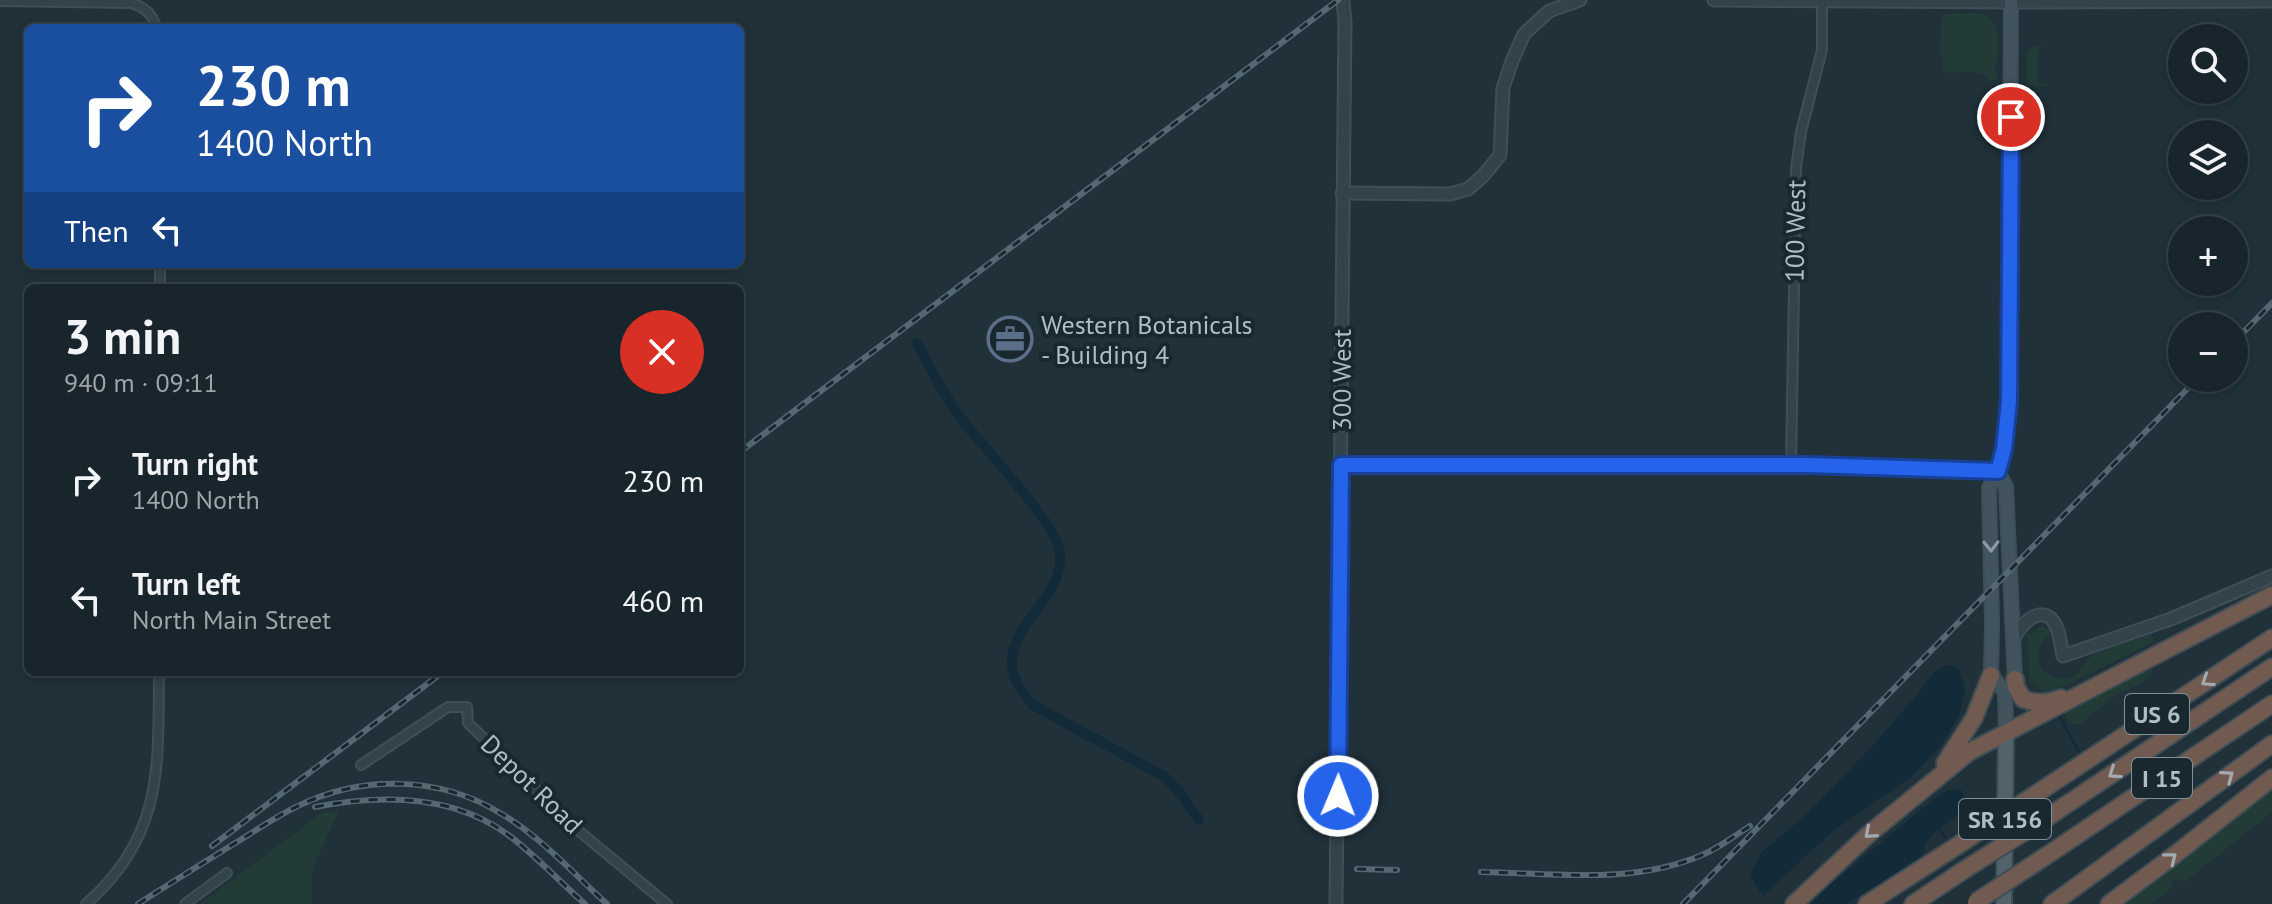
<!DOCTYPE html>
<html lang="en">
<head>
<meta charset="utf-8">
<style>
	body { margin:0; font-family:"PT Sans",sans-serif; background:#212d34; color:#f1f3f6; height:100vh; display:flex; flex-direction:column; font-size:30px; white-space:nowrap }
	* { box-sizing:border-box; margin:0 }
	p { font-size:26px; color:#9fa5a9 }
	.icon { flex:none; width:44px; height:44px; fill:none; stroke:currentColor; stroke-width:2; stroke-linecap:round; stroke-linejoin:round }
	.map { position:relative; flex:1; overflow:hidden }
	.details { position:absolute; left:24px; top:284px; width:720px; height:392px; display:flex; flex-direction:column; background:#18252c; border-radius:12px; box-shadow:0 4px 12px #0003,0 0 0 2px #364248 }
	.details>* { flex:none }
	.hud { position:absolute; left:24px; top:24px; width:720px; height:244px; border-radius:12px; box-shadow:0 4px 12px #0003,0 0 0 2px #364248; background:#1a4fa0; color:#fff; overflow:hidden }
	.fabs { position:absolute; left:2168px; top:24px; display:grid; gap:16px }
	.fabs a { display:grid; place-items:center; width:80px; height:80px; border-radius:50%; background:#18252c; box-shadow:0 4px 12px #0003,0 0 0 2px #364248; font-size:40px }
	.pin { position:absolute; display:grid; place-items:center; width:68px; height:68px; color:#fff; margin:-34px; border:4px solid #fff; border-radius:50%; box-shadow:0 2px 8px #0007 }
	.me { position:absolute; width:88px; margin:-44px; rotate:1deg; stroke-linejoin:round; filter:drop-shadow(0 0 6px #0008) }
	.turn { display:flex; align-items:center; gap:28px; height:168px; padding:0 40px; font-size:36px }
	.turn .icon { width:104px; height:104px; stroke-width:2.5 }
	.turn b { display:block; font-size:56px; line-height:68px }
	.then { display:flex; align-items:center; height:76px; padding:0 40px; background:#0003; gap:16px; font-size:30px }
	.round { display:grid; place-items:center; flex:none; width:84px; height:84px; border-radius:42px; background:#212d34 }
	.overview { display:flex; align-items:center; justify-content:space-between; height:136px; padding:0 40px }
	h1 { font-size:48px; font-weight:800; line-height:60px }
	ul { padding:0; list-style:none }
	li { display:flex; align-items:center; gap:24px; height:120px; padding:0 40px }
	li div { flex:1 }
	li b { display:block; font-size:30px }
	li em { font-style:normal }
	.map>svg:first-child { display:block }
	.green { fill:#223b37 }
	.water { fill:#132b38 }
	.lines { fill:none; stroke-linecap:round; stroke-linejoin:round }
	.stream { stroke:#132b38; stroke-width:3 }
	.canal { stroke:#132b38; stroke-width:10 }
	.minor-casing { stroke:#404e57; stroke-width:12 }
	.tertiary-casing { stroke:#404e57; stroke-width:15 }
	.secondary-casing { stroke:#404e57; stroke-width:16 }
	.primary-casing { stroke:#404e57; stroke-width:18 }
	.motorway-casing { stroke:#3e4d55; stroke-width:20 }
	.minor { stroke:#33434a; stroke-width:8 }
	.tertiary { stroke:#33434a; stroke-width:11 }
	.secondary { stroke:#41535d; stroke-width:12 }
	.primary { stroke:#51626a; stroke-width:14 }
	.motorway { stroke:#715b50; stroke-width:16 }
	.rail-casing { stroke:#556872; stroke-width:6 }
	.rail { stroke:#19272f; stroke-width:3; stroke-dasharray:9; stroke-linecap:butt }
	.motorway-bridge-casing { stroke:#3e4d55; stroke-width:20; stroke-linecap:butt }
	.motorway-bridge { stroke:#715b50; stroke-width:16 }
	.oneway { stroke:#8899a2 }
	.oneway2 { stroke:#a2aaaf }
	.route-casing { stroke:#184099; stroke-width:20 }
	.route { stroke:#2563eb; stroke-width:14 }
	.labels { text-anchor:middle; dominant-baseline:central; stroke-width:8; stroke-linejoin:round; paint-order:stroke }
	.shield { fill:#19272f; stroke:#819199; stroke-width:2 }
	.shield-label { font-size:24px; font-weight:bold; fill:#aebec7 }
	.street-label { font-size:26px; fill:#aebec7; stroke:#19272f }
	.poi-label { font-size:26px; fill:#aebec7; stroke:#19272f; text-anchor:start }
</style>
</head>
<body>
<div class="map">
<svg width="2272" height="904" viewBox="0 0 2272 904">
	<rect width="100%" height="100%" fill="#20313a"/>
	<g class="green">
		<path d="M 1961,13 L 1977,13 L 1988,16 L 1988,20 L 1995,23 C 1999,37 2000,58 1994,69 L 1997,72 L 1997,80 L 1988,80 L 1987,76 L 1981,75 L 1975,72 L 1946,73 L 1940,69 L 1943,60 L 1940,55 L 1941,18 L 1945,14 Z"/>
		<path d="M 2031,47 L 2045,47 L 2038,49 L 2038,83 L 2049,84 L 2049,86 L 2027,86 L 2027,53 Z"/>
		<path d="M 2041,626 L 2052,631 C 2048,637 2041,642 2039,651 C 2035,670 2054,684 2071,677 C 2082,673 2083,661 2093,655 C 2110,646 2133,640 2152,634 L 2154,642 L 2045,695 L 2036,684 L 2030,683 L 2027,634 L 2033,633 Z"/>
		<path d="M 2154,666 C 2146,690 2132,684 2115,696 C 2103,704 2092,715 2080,724 L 2073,724 L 2068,720 L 2065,712 Z"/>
		<path d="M 1350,750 L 1355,755 L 1355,766 L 1358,772 L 1357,821 L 1350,821 L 1350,804 L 1347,799 L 1350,793 Z"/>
		<path d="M 2272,787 L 2272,812 L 2186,881 L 2174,880 L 2171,888 L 2151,904 L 2124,904 L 2200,847 Z"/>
		<path d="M 339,811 L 312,870 L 312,904 L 200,904 L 323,812 Z"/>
	</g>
	<g class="water">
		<path d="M 1948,665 L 1959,668 L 1965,689 L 1960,713 L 1941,746 L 1910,778 L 1833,831 L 1763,896 L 1750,876 L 1761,853 L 1808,813 L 1874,744 L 1912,701 L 1935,671 Z"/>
		<path d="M 1960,789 L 1964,795 L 1964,809 C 1948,826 1925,830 1923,856 L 1847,904 L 1811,904 L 1826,888 L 1935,798 L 1947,790 Z"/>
	</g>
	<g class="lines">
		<g class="stream">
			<path d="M 2059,716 L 2078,750"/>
			<path d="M 1938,827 L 1945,837"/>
		</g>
		<path class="canal" d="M 917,343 C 931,368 943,395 960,417 C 981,446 1057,522 1060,553 C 1065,611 971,639 1033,705 L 1165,777 L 1180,793 L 1199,820"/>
		<g class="minor-casing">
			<g id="minor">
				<path d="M 0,1 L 131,3 C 145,7 152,14 157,28"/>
				<path d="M 160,264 L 160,288"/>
				<path d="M 1341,465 L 1808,465 L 1998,471"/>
				<path d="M 1791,465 L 1796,168 L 1801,132 L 1822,50 L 1822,1"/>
				<path d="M 361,765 L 448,707 L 467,707 L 468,723 L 579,831 L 667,904"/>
				<path d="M 86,904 C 164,836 158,766 159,672"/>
				<path d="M 185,904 L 227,873"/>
			</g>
		</g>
		<g class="tertiary-casing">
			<g id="tertiary">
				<path d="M 1714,0 L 2028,2 L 2272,1"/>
				<path d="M 1342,193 L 1450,194 L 1468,189 L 1483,176 L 1500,155 L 1503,88 L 1512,61 L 1524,34 L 1549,11 L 1580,0"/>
				<path d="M 2013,641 C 2018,626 2042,601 2055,624 C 2060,633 2061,646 2063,656 L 2171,619 L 2272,576"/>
				<path d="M 1336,904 L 1345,22 L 1343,0"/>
			</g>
		</g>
		<g class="secondary-casing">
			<g id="secondary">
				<path d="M 1998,471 L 2006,487 L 2015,679 L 2012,683"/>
				<path d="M 2006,734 L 2005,692 L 1991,675 L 1992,624 L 1989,488 C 2004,461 2007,432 2009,401 L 2011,0"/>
			</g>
		</g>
		<g class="primary-casing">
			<path id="primary" d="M 2004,904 L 2006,734"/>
		</g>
		<g class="motorway-casing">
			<g id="motorway">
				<path d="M 2015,679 L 2016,687 L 2023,699 C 2037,704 2048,703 2061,698"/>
				<path d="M 1945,763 L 1974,718 L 1991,675"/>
				<path d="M 2042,790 L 2272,638"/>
				<path d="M 2045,819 L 2272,667"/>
				<path d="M 2052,852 L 2272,704"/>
				<path d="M 1794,904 L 1870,833 L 1969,752 L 2272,595"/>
				<path d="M 1867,904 L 1963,842"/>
				<path d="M 1913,904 L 1964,870"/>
				<path d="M 2052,904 L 2272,744"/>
				<path d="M 2109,904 L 2172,857 L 2272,778"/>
			</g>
		</g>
		<use href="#minor" class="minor"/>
		<use href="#tertiary" class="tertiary"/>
		<use href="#secondary" class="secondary"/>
		<use href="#primary" class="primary"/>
		<use href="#motorway" class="motorway"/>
		<g class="rail-casing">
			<g id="rail">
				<path d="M 2234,342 L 2272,303"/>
				<path d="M 740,452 L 1338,0"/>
				<path d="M 315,807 C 382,794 455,794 511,837 C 537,857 560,882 585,904"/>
				<path d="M 212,846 L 443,672"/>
				<path d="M 1357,869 L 1397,870"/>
				<path d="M 1481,872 C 1554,873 1633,885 1702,855 C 1719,848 1734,836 1750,826"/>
				<path d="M 138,904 C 169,884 200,865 232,845 C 254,832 276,816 300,805 C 363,775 440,776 500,813 C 540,836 573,873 607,904"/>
				<path d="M 1683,904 L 2198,378"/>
			</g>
		</g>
		<use href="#rail" class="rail"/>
		<g class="motorway-bridge-casing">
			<g id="motorway-bridge">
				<path d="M 1963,842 L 2042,790"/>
				<path d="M 1964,870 L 2045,819"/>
				<path d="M 1976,902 L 2052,852"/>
			</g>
		</g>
		<use href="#motorway-bridge" class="motorway-bridge"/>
	</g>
	<defs><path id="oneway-chevron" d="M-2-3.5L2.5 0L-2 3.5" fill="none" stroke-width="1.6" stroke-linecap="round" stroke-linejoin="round" transform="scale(2)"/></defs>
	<use class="oneway" href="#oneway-chevron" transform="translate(1991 546) rotate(89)"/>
	<g class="oneway2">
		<use href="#oneway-chevron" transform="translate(2207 681) rotate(147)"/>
		<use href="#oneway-chevron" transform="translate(2114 773) rotate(146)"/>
		<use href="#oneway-chevron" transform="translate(2228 776) rotate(-36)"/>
		<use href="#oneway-chevron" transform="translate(1870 833) rotate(139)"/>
		<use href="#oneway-chevron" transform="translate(2171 858) rotate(-38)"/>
	</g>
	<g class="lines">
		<g class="route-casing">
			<path id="route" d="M 1338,796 L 1341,465 L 1808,465 L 1998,471 L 2004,449 L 2009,401 L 2011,117"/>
		</g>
		<use href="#route" class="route"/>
	</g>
	<defs>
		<g id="office-ring" transform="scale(2.3)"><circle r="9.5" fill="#19272f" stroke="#5c6f8a" stroke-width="1.5"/><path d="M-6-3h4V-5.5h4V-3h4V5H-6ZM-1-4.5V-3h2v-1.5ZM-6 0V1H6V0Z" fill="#5c6f8a"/></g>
	</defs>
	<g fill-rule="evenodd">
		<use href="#office-ring" x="1010" y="339"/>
	</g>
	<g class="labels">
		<g class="shield">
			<rect x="2125" y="694" width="64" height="40" rx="6"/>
			<rect x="2132" y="758" width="60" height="40" rx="6"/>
			<rect x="1959" y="799" width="92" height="40" rx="6"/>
		</g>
		<g class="shield-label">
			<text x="2157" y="714">US 6</text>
			<text x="2162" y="778">I 15</text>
			<text x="2005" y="819">SR 156</text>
		</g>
		<g class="street-label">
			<text transform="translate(1795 231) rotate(-89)">100 West</text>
			<text transform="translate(1341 380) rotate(-90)">300 West</text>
			<text transform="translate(532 784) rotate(44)">Depot Road</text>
		</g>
		<g class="poi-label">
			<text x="1041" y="324">Western Botanicals<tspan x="1041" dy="30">- Building 4</tspan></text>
		</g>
	</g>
</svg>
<div class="fabs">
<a><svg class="icon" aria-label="search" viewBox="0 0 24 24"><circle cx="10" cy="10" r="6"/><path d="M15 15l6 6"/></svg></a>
<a><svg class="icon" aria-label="layers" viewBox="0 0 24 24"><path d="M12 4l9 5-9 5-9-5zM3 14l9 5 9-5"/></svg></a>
<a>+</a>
<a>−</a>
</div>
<div class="pin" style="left:2011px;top:117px;background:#d93025"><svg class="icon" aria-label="arrive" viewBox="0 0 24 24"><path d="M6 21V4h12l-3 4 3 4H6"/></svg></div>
<svg class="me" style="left:1338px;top:796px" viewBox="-20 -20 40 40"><circle r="17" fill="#2563eb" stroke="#fff" stroke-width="3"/><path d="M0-11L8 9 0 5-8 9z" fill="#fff"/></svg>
<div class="hud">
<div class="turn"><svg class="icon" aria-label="right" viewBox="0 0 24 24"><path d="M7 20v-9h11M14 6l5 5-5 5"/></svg><div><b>230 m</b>1400 North</div></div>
<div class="then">Then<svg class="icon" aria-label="left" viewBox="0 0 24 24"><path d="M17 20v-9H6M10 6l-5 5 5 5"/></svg></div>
</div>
<section class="details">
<div class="overview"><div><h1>3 min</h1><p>940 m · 09:11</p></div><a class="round" style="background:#d93025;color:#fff"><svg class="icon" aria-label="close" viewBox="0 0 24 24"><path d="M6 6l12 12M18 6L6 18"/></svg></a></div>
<ul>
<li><svg class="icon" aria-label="right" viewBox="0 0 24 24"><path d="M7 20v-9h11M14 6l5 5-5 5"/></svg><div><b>Turn right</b><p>1400 North</p></div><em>230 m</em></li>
<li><svg class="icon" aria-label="left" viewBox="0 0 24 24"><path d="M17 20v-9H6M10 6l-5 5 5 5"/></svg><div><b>Turn left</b><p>North Main Street</p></div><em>460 m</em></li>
</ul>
</section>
</div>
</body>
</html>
